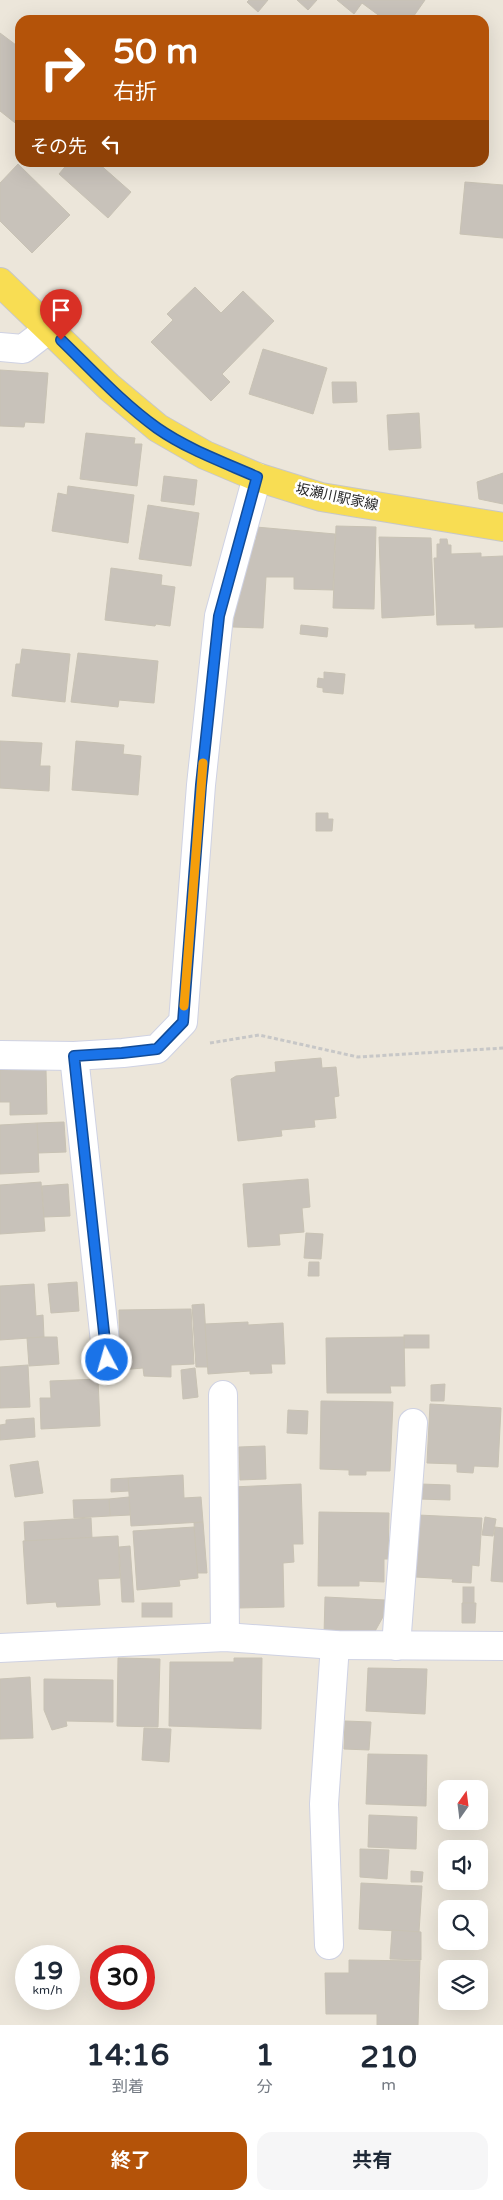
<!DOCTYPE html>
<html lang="ja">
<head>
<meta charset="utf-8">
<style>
	body { margin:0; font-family:"Varela Round","Noto Sans JP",sans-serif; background:#f6f6f7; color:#1f2937; height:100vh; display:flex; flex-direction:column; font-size:19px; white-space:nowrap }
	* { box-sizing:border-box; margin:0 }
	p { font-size:16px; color:#747a83 }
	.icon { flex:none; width:28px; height:28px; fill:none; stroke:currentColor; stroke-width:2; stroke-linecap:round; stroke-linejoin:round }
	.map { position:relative; height:2025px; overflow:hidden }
	.drawer { display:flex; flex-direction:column; background:#fff; flex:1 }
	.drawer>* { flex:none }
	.hud { position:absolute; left:15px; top:15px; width:474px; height:152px; border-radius:15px; box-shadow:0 5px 20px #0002; background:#b45309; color:#fff; overflow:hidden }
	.needle { width:32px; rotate:14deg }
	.controls { position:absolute; left:438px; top:1780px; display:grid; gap:10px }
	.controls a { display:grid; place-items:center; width:50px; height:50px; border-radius:10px; background:#fff; box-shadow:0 5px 20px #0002; font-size:25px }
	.speed { position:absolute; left:15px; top:1945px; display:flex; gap:10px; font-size:25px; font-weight:700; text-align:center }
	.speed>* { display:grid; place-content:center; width:65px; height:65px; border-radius:50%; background:#fff; box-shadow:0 5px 20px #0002; line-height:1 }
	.speed small { font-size:12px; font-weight:400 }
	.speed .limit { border:8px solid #d22; background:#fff; color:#111 }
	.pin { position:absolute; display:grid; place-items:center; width:42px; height:42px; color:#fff; margin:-51px -21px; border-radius:50% 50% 50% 0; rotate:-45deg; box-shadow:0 0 5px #0007 }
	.pin .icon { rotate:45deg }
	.me { position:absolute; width:55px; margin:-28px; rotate:354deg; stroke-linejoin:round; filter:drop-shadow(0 0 4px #0008) }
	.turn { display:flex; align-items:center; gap:18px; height:105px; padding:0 15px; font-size:22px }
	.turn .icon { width:65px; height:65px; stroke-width:2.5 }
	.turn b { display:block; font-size:35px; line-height:42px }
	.then { display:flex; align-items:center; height:48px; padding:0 15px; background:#0003; gap:10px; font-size:19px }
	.eta { display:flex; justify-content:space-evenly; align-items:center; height:85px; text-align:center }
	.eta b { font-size:30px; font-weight:700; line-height:35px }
	.primary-button { display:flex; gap:10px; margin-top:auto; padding:10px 15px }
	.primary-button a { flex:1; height:58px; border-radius:15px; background:#b45309; color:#fff; font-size:20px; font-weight:700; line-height:58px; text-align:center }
	.primary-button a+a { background:#f6f6f7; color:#1f2937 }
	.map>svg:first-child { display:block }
	.building { fill:#c8c2ba; stroke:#c8c2b4 }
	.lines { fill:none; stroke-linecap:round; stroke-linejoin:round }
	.minor-casing { stroke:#cfd2e3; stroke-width:30 }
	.major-casing { stroke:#c7c7c7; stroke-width:30 }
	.path { stroke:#c7c7c7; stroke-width:3; stroke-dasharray:4 2.5; stroke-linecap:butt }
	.minor { stroke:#fff; stroke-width:28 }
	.major { stroke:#f8dd53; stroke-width:28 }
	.route-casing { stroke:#114b97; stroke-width:12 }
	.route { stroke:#1a73e8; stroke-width:9 }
	.slow { stroke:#f59e0b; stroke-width:9 }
	.labels { text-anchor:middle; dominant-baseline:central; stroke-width:5; stroke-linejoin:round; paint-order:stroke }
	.street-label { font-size:14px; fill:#292929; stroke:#fff }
</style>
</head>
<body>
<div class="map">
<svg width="503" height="2025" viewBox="0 0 503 2025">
	<rect width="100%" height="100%" fill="#ece6da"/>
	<g class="building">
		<path d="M 249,0 L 268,0 L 258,12 L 247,2 Z"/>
		<path d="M 297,0 L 317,0 L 308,10 Z"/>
		<path d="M 337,0 L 425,0 L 411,20 L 385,20 L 362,3 L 354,14 Z"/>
		<path d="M 0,33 L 20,48 L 19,126 L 0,111 Z"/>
		<path d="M 69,162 L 97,162 L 131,192 L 108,218 L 59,174 Z"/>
		<path d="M 18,164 L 70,215 L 32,253 L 0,221 L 0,183 Z"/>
		<path d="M 465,182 L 503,185 L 503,238 L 460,234 Z"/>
		<path d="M 195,287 L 221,313 L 243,291 L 274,321 L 222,374 L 230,382 L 211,401 L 151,342 L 173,320 L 167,314 Z"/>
		<path d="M 263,349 L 327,368 L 313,414 L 249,394 Z"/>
		<path d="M 0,370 L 48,373 L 44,423 L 25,422 L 24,427 L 0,426 Z"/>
		<path d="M 332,382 L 356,382 L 357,402 L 333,403 Z"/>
		<path d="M 419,413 L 421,448 L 389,450 L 387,415 Z"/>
		<path d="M 86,433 L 135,438 L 134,444 L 142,444 L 137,486 L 80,479 Z"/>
		<path d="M 503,473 L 503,504 L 479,499 L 477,482 Z"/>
		<path d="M 164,476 L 197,480 L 194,505 L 161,501 Z"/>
		<path d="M 68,486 L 134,495 L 128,543 L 52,531 L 58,493 L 67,495 Z"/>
		<path d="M 148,505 L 199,513 L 191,566 L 139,559 Z"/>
		<path d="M 336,526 L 376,527 L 374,609 L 333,608 Z"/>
		<path d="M 256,527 L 335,534 L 333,590 L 294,589 L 294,577 L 266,577 L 263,628 L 233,627 L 240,575 L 246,575 L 248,540 L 256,540 Z"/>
		<path d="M 379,537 L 431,538 L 434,615 L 382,618 Z"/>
		<path d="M 440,539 L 447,539 L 448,545 L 451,545 L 451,554 L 481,553 L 481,557 L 503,556 L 503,627 L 475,628 L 475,624 L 437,625 L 434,558 L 437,558 L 437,544 L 440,544 Z"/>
		<path d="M 111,568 L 162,575 L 161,585 L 175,587 L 170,626 L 156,624 L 155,626 L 105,620 Z"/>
		<path d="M 301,625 L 328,628 L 327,637 L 300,634 Z"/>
		<path d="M 22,649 L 70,654 L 65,702 L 12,696 L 16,664 L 20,664 Z"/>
		<path d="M 78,653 L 158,661 L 154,703 L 119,700 L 118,707 L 71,702 Z"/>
		<path d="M 324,672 L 345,674 L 343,694 L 323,692 L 323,688 L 317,687 L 318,678 L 324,679 Z"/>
		<path d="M 0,741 L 42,743 L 40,766 L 50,766 L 49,791 L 0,788 Z"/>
		<path d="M 76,741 L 124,745 L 123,754 L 141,756 L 138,795 L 72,790 Z"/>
		<path d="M 316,813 L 328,813 L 328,819 L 333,819 L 332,831 L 316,831 Z"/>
		<path d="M 321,1058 L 322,1068 L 336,1067 L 339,1096 L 334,1097 L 336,1118 L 314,1120 L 315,1127 L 281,1130 L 282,1136 L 238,1141 L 231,1079 L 236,1076 L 276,1072 L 275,1062 Z"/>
		<path d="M 0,1070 L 46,1070 L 47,1114 L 10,1115 L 10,1102 L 0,1102 Z"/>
		<path d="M 64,1122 L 66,1152 L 38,1153 L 37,1123 Z"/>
		<path d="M 37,1123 L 39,1172 L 0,1174 L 0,1125 Z"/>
		<path d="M 308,1179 L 310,1207 L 302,1208 L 304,1232 L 279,1234 L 280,1245 L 248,1247 L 243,1184 Z"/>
		<path d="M 41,1182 L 45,1231 L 0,1234 L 0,1185 Z"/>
		<path d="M 68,1184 L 70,1216 L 44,1217 L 42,1186 Z"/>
		<path d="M 306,1233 L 323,1234 L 321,1259 L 304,1258 Z"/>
		<path d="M 309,1262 L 319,1262 L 319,1276 L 308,1276 Z"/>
		<path d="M 77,1282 L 79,1311 L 51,1313 L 48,1284 Z"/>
		<path d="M 34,1284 L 36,1316 L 43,1315 L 44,1337 L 0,1340 L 0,1286 Z"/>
		<path d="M 204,1304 L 208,1367 L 196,1367 L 192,1305 Z"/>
		<path d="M 191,1309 L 194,1364 L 171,1365 L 171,1377 L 144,1376 L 143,1368 L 120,1370 L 119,1310 Z"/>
		<path d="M 248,1322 L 248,1325 L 283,1323 L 285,1364 L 271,1364 L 272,1373 L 250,1374 L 250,1371 L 208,1374 L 205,1324 Z"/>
		<rect x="404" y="1335" width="25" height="13"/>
		<path d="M 44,1337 L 57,1337 L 59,1364 L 29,1366 L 27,1338 Z"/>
		<path d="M 404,1337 L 405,1386 L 390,1386 L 391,1393 L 327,1393 L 326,1338 Z"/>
		<path d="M 28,1365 L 30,1407 L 0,1408 L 0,1367 Z"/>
		<path d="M 195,1368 L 198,1397 L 183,1399 L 181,1370 Z"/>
		<path d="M 98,1379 L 100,1426 L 41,1429 L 40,1398 L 51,1398 L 50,1381 Z"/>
		<path d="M 445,1384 L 444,1401 L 431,1401 L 431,1385 Z"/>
		<path d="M 321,1401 L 393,1402 L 390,1471 L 366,1471 L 366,1475 L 349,1475 L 349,1470 L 320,1469 Z"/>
		<path d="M 430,1404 L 501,1408 L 498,1467 L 474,1466 L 473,1473 L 457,1472 L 457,1464 L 427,1463 Z"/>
		<path d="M 288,1410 L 308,1411 L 307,1434 L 287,1433 Z"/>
		<path d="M 34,1418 L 35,1437 L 0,1440 L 0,1425 L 6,1424 L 6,1420 Z"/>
		<path d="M 265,1446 L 266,1479 L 240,1480 L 239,1447 Z"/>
		<path d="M 38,1461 L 43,1493 L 15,1497 L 10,1465 Z"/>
		<path d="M 183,1475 L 184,1498 L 201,1497 L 203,1522 L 131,1526 L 128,1478 Z"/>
		<path d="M 128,1478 L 129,1491 L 111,1492 L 111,1479 Z"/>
		<path d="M 301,1484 L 303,1544 L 293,1544 L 294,1562 L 283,1563 L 284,1607 L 238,1608 L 232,1487 Z"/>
		<path d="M 420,1484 L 450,1485 L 450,1500 L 419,1499 Z"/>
		<path d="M 129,1497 L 130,1515 L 110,1516 L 109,1499 Z"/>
		<path d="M 109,1499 L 110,1516 L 74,1518 L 73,1500 Z"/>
		<path d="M 319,1512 L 389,1513 L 388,1559 L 384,1559 L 384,1582 L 359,1581 L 359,1586 L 318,1586 Z"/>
		<path d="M 418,1515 L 482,1518 L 479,1566 L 472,1565 L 471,1583 L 452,1582 L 453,1579 L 415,1577 Z"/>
		<path d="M 485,1517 L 496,1519 L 493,1536 L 482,1535 Z"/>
		<path d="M 91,1518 L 92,1538 L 25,1541 L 24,1522 Z"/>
		<path d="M 203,1522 L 207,1573 L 197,1573 L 194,1523 Z"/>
		<path d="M 194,1527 L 198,1578 L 179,1580 L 180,1586 L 137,1590 L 133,1531 Z"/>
		<path d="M 495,1527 L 503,1528 L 503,1582 L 491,1581 Z"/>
		<path d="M 118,1536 L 120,1578 L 98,1579 L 100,1605 L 57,1607 L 56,1602 L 27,1604 L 23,1541 Z"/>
		<path d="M 130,1546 L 134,1602 L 122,1602 L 119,1547 Z"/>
		<rect x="463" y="1587" width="11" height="16"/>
		<path d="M 325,1597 L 385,1600 L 384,1615 L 373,1635 L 324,1635 Z"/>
		<rect x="142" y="1603" width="30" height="14"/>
		<path d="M 462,1603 L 476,1603 L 475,1623 L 462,1623 Z"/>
		<path d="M 118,1658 L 160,1659 L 158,1727 L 117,1726 Z"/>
		<path d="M 234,1658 L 262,1658 L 261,1729 L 169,1726 L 170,1662 L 234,1662 Z"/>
		<path d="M 368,1668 L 427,1669 L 425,1714 L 366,1711 Z"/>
		<path d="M 30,1677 L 33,1738 L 0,1739 L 0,1679 Z"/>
		<path d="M 44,1679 L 113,1680 L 113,1722 L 66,1721 L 67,1726 L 52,1730 L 44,1710 Z"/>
		<path d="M 345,1721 L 371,1722 L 369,1750 L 344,1749 Z"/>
		<path d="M 144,1728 L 171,1729 L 169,1762 L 142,1760 Z"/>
		<path d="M 368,1754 L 427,1755 L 426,1806 L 366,1804 Z"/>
		<path d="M 369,1815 L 417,1817 L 416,1849 L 368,1847 Z"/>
		<path d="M 360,1849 L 389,1850 L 387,1879 L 360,1877 Z"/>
		<path d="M 411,1871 L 423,1872 L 422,1882 L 411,1882 Z"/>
		<path d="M 361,1883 L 422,1886 L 419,1932 L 359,1929 Z"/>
		<path d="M 392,1930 L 421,1932 L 421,1960 L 390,1959 Z"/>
		<path d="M 349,1960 L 420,1961 L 418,2025 L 377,2025 L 377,2014 L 326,2014 L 325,1973 L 349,1973 Z"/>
	</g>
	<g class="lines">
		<g class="minor-casing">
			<g id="minor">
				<path d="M 0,347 L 23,349 L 49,329"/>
				<path d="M 0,1055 L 74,1056 L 123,1053 L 157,1049 L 183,1022 L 201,785 L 219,616 L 257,477"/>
				<path d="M 74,1056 L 107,1360"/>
				<path d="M 223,1395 L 225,1637"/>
				<path d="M 396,1646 L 413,1423"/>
				<path d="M 0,1648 L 225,1637 L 335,1645 L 503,1646"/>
				<path d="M 329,1945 L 324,1804 L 335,1645"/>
			</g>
		</g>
		<g class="major-casing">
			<path id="major" d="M 0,282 L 109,387 L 158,428 L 205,455 L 257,477 L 321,497 L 503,527"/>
		</g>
		<path class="path" d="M 210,1043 L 259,1035 L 358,1057 L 503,1048"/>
		<use href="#minor" class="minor"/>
		<use href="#major" class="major"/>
	</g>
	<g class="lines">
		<g class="route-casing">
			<path id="route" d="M 61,340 C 92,370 122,403 157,428 C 187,449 223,462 257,477 L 219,616 L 201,785 L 183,1022 L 157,1049 L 122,1053 L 74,1056 L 107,1360"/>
		</g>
		<use href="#route" class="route"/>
		<path class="slow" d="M 184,1006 L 203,763"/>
	</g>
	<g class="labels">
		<g class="street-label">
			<text transform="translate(337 497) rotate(12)">坂瀬川駅家線</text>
		</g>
	</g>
</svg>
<div class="controls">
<a><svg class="needle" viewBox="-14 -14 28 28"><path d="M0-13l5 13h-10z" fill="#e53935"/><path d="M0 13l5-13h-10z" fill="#747a83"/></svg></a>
<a><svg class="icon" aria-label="sound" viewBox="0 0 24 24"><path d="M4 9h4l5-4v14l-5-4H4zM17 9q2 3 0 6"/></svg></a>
<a><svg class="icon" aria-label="search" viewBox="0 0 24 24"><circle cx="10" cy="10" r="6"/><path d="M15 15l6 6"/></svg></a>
<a><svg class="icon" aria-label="layers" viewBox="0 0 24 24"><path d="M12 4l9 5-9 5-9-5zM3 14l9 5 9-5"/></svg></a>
</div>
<div class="speed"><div>19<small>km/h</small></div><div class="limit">30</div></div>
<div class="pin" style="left:61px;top:340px;background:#d93025"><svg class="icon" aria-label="arrive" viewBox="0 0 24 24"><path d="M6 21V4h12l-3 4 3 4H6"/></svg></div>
<svg class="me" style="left:107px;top:1360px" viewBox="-20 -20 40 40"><circle r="17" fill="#1a73e8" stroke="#fff" stroke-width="3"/><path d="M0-11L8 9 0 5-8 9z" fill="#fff"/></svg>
<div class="hud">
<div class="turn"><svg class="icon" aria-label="right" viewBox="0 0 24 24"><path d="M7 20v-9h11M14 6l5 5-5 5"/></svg><div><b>50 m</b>右折</div></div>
<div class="then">その先<svg class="icon" aria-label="left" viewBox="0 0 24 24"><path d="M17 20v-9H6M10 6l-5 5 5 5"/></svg></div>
</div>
</div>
<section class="drawer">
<div class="eta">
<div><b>14:16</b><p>到着</p></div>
<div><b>1</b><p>分</p></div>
<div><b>210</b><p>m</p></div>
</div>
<div class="primary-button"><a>終了</a><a>共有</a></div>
</section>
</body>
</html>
